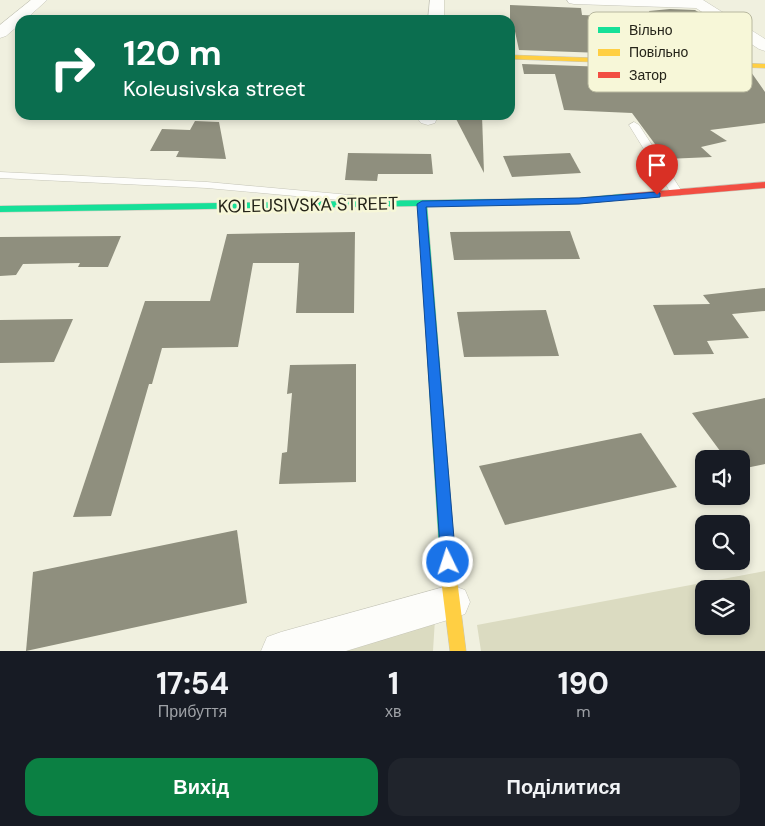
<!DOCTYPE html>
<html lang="uk">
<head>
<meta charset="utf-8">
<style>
	body { margin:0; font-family:"DM Sans",sans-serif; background:#20242c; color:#f1f3f6; height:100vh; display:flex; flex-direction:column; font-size:19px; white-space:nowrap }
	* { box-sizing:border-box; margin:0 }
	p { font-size:16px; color:#9ea1a6 }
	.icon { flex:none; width:28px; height:28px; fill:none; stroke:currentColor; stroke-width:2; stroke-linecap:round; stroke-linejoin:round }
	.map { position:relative; height:651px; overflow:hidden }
	.details { display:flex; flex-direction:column; background:#171b24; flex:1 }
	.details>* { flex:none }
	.top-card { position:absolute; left:15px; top:15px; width:500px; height:105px; border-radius:15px; box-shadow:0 2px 8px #0003; background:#0b6e4f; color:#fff; overflow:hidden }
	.controls { position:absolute; left:695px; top:450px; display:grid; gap:10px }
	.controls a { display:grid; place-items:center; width:55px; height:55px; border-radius:10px; background:#171b24; box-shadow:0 2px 8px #0003; font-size:25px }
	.pin { position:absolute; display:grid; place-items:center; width:42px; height:42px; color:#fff; margin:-51px -21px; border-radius:50% 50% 50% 0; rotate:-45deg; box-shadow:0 0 5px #0007 }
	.pin .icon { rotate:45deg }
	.me { position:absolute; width:55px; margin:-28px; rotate:356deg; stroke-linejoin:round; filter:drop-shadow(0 0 4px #0008) }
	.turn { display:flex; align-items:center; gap:18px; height:105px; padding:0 25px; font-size:22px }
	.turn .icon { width:65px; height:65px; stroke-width:2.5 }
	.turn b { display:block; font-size:35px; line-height:42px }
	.eta { display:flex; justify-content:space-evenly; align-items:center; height:85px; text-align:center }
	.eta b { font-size:30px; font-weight:700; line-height:35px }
	.button { display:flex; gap:10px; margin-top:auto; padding:10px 25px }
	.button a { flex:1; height:58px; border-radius:15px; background:#0b8043; color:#fff; font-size:20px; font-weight:700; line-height:58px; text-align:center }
	.button a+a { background:#20242c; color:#f1f3f6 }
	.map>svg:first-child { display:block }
	.green { fill:#dbdbc1; fill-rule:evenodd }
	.building { fill:#8f8f7e }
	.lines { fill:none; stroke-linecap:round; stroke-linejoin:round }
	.lane-casing { stroke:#c5c5b8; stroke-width:1 }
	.street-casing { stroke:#c5c5b8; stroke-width:1 }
	.fast-casing { stroke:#c5c5b8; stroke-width:1 }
	.slow-casing { stroke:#c5c5b8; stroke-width:1 }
	.jam-casing { stroke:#c5c5b8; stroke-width:1 }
	.lane { fill:#fdfdfa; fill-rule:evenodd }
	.street { fill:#fdfdfa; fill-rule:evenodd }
	.fast { fill:#16e098; fill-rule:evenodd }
	.slow { fill:#ffcf43; fill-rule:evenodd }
	.jam { fill:#f24e42; fill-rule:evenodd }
	.route { fill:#1a73e8; stroke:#114b97 }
	.labels { text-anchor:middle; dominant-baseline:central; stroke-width:5; stroke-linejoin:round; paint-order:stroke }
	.street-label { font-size:18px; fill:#252419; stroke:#f7f7d8 }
	.key { fill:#f7f7d8; stroke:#b8b89f; stroke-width:1 }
	.key-label { font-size:14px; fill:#252419 }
</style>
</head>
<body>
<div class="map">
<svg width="765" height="651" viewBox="0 0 765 651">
	<rect width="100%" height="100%" fill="#f0f0df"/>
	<g class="green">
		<path d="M 765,571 L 765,651 L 481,651 L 477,625 ZM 704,589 L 741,589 L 741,626 L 704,626 Z"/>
		<path d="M 435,619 L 433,651 L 328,651 Z"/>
	</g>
	<g class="building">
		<path d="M 510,5 L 581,8 L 582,15 L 651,18 L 649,11 L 670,9 L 695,10 L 717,24 L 741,58 L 519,50 L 514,27 L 510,27 Z"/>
		<path d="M 522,64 L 751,72 L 765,92 L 765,123 L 710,130 L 727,141 L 701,147 L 712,157 L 666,159 L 632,113 L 564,110 L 555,74 L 524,74 Z"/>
		<path d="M 454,115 L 482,115 L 484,173 Z"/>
		<path d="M 195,121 L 219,122 L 226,159 L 176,157 L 179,151 L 150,151 L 162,129 L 190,130 Z"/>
		<path d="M 348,153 L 431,154 L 433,174 L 378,174 L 377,181 L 345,180 Z"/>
		<path d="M 570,153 L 581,173 L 512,177 L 503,156 Z"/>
		<path d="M 570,231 L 580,259 L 454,260 L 450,232 Z"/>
		<path d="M 355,232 L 354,313 L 296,313 L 299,263 L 253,263 L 238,347 L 162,348 L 152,384 L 149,384 L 111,516 L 73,517 L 145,301 L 210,301 L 227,234 Z"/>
		<path d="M 121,236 L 108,267 L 78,267 L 80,263 L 23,264 L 16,275 L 0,276 L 0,237 Z"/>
		<path d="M 765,288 L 765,311 L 732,314 L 749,338 L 707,341 L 714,354 L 674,355 L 653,305 L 710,304 L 703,295 Z"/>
		<path d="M 546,310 L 559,356 L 464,357 L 457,312 Z"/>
		<path d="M 73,319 L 54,362 L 0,363 L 0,320 Z"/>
		<path d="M 356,364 L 356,482 L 279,484 L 282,453 L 287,452 L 292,393 L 287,394 L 290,365 Z"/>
		<path d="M 765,398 L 765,464 L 741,469 L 741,459 L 726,459 L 692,413 Z"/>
		<path d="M 641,433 L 677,487 L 505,525 L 479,466 Z"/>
		<path d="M 237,530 L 247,603 L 26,651 L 33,572 Z"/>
	</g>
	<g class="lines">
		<g class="lane-casing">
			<g id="lane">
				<path d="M 634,122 L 639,125 L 683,193 L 681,195 L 673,195 L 671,193 L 629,125 Z"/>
				<path d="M 0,172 L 207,182 L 361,196 L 367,199 L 361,202 L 207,188 L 0,178 Z"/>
			</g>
		</g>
		<g class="street-casing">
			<g id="street">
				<path d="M 31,0 L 47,0 L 25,20 L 20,20 L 20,24 L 6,36 L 0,38 L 0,25 Z"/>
				<path d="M 430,0 L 444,0 L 444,20 L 428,20 Z"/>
				<path d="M 567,0 L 703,0 L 765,39 L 765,51 L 759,49 L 696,8 L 574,4 L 569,3 Z"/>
				<path d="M 420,115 L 438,115 L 435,123 L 428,125 L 421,123 L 418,119 Z"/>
				<path d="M 451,585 L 465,590 L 470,602 L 465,614 L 451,619 L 346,651 L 261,651 L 267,637 L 281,632 Z"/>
			</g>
		</g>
		<g class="fast-casing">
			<path id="fast" d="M 623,194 L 626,195 L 626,199 L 579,204 L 427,206 L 457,579 L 454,584 L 449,586 L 444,584 L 441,579 L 418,206 L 0,212 L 0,206 L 579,198 Z"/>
		</g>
		<g class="slow-casing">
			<g id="slow">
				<path d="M 510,55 L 765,64 L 765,68 L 510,59 Z"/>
				<path d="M 449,572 L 454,574 L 457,579 L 466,651 L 450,651 L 441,579 L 444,574 Z"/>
			</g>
		</g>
		<g class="jam-casing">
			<path id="jam" d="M 765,182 L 765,188 L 623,200 L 618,197 L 623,194 Z"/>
		</g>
		<use href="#lane" class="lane"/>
		<use href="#street" class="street"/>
		<use href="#fast" class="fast"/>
		<use href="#slow" class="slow"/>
		<use href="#jam" class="jam"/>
	</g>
	<path class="route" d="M 657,192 L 660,193 L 660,197 L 579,204 L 426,207 L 456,562 L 454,567 L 448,569 L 443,567 L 441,562 L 417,204 L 422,201 L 579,198 Z"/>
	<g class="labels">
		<g class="street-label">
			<text transform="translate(308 205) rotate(-1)">KOLEUSIVSKA STREET</text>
		</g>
	</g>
	<rect x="588" y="12" width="164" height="80" rx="8" class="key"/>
	<rect x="598" y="27" width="22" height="6" fill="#16e098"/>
	<rect x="598" y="49" width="22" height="7" fill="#ffcf43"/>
	<rect x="598" y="72" width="22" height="6" fill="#f24e42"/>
	<g class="key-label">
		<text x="629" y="35">Вільно</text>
		<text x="629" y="57">Повільно</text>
		<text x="629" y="80">Затор</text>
	</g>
</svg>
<div class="controls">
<a><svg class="icon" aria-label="sound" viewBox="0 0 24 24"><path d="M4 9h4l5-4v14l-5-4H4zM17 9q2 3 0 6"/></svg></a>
<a><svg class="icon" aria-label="search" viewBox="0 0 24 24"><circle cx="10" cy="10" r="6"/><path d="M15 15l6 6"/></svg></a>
<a><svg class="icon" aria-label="layers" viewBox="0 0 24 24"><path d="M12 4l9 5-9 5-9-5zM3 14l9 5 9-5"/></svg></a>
</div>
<div class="pin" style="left:657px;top:195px;background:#d93025"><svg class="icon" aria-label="arrive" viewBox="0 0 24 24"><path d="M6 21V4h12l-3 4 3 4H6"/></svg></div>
<svg class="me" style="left:448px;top:562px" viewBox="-20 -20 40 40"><circle r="17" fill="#1a73e8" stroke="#fff" stroke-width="3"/><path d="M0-11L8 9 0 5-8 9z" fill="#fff"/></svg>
<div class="top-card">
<div class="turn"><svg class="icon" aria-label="right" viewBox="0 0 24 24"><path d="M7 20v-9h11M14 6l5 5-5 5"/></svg><div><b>120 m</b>Koleusivska street</div></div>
</div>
</div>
<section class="details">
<div class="eta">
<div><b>17:54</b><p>Прибуття</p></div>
<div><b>1</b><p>хв</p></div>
<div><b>190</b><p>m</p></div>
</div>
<div class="button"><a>Вихід</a><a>Поділитися</a></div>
</section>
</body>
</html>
